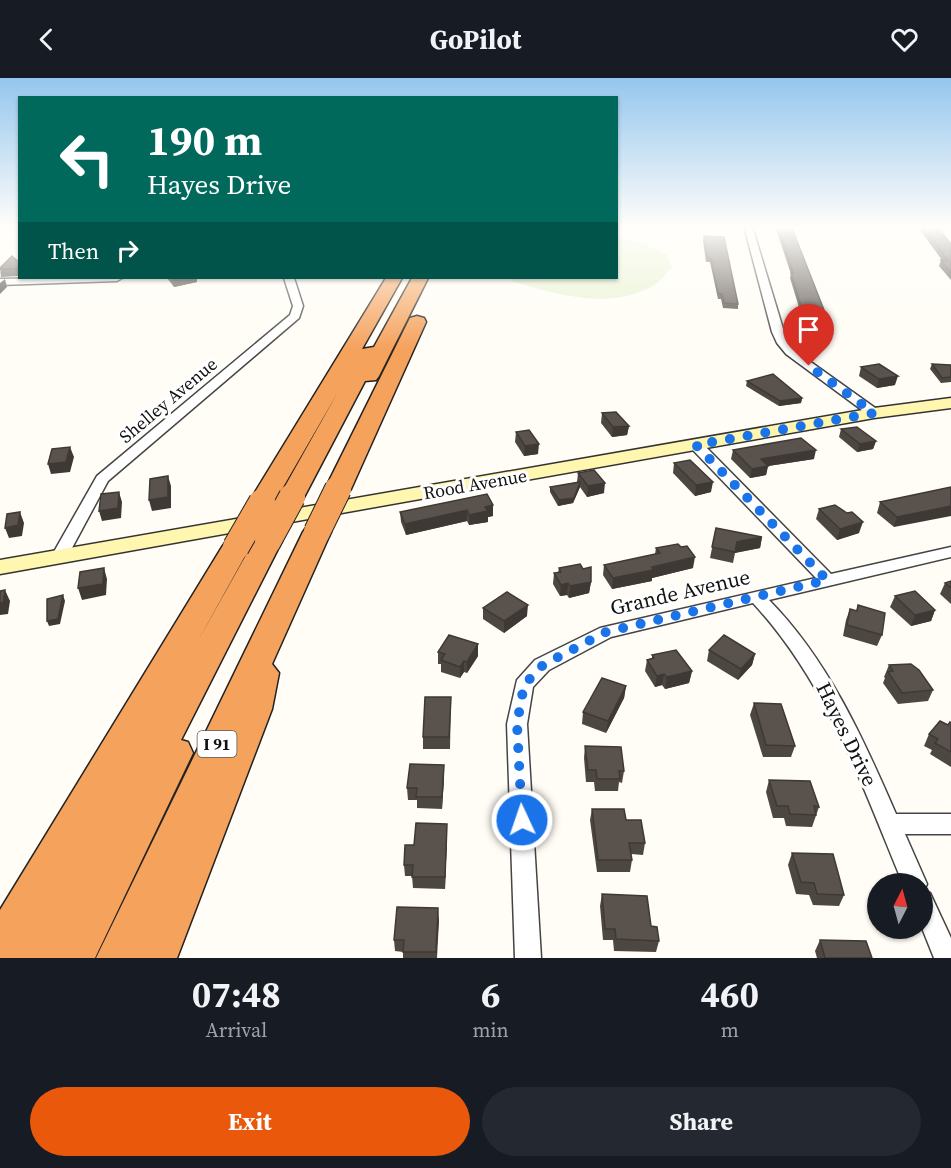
<!DOCTYPE html>
<html lang="en">
<head>
<meta charset="utf-8">
<style>
	body { margin:0; font-family:"Source Serif 4",serif; background:#242831; color:#f1f3f6; height:100vh; display:flex; flex-direction:column; font-size:22px; white-space:nowrap }
	* { box-sizing:border-box; margin:0 }
	p { font-size:20px; color:#9ea1a6 }
	.icon { flex:none; width:33px; height:33px; fill:none; stroke:currentColor; stroke-width:2; stroke-linecap:round; stroke-linejoin:round }
	.map { position:relative; height:880px; overflow:hidden }
	.drawer { display:flex; flex-direction:column; background:#171b24; flex:1 }
	.drawer>* { flex:none }
	.top-card { position:absolute; left:18px; top:18px; width:600px; height:183px; border-radius:0px; box-shadow:0 2px 4px #0004; background:#00695c; color:#fff; overflow:hidden }
	.needle { width:39px; rotate:6deg }
	.buttons { position:absolute; left:867px; top:795px; display:grid; gap:12px }
	.buttons a { display:grid; place-items:center; width:66px; height:66px; border-radius:50%; background:#171b24; box-shadow:0 2px 4px #0004; font-size:30px }
	.pin { position:absolute; display:grid; place-items:center; width:51px; height:51px; color:#fff; margin:-62px -26px; border-radius:50% 50% 50% 0; rotate:-45deg; box-shadow:0 0 6px #0007 }
	.pin .icon { rotate:45deg }
	.me { position:absolute; width:66px; margin:-33px; rotate:357deg; stroke-linejoin:round; filter:drop-shadow(0 0 4px #0008) }
	.turn { display:flex; align-items:center; gap:21px; height:126px; padding:0 30px; font-size:27px }
	.turn .icon { width:78px; height:78px; stroke-width:2.5 }
	.turn b { display:block; font-size:42px; line-height:51px }
	.then { display:flex; align-items:center; height:57px; padding:0 30px; background:#0003; gap:12px; font-size:22px }
	.eta { display:flex; justify-content:space-evenly; align-items:center; height:102px; text-align:center }
	.eta b { font-size:36px; font-weight:700; line-height:42px }
	.cta { display:flex; gap:12px; margin-top:auto; padding:12px 30px }
	.cta a { flex:1; height:69px; border-radius:36px; background:#ea580c; color:#fff; font-size:24px; font-weight:700; line-height:69px; text-align:center }
	.cta a+a { background:#242831; color:#f1f3f6 }
	header { display:flex; justify-content:space-between; align-items:center; height:78px; padding:0 30px; background:#171b24; font-size:27px; font-weight:700 }
	.map>svg:first-child { display:block }
	.pitch { fill:#e6f2cf }
	.lines { fill:none; stroke-linecap:round; stroke-linejoin:round }
	.street-casing { stroke:#444; stroke-width:3 }
	.secondary-casing { stroke:#333; stroke-width:3 }
	.highway-casing { stroke:#222; stroke-width:3 }
	.street { fill:#fff; fill-rule:evenodd }
	.secondary { fill:#fff6b0; fill-rule:evenodd }
	.highway { fill:#f5a25d; fill-rule:evenodd }
	.highway-bridge-casing { stroke:#222; stroke-width:28; stroke-linecap:butt }
	.highway-bridge { stroke:#f5a25d; stroke-width:26 }
	.wall { fill:#4d4742 }
	.shaded-wall { fill:#3f3936 }
	.building { fill:#5a524d; stroke:#3f3936; stroke-width:1.5 }
	.route { stroke:#1a73e8; stroke-width:10; stroke-dasharray:0 18 }
	.labels { text-anchor:middle; dominant-baseline:central; stroke-width:6; stroke-linejoin:round; paint-order:stroke }
	.shield { fill:#fff; stroke:#585858; stroke-width:1.5 }
	.shield-label { font-size:16px; font-weight:bold; fill:#111 }
	.street-label { font-size:18px; fill:#111; stroke:#fff }
	.near-street-label { font-size:21px; fill:#111; stroke:#fff }
</style>
</head>
<body>
<header><svg class="icon" aria-label="back" viewBox="0 0 24 24"><path d="M15 5l-7 7 7 7"/></svg>GoPilot<svg class="icon" aria-label="heart" viewBox="0 0 24 24"><path d="M12 20l-8-8c-3-5 5-10 8-4 3-6 11-1 8 4z"/></svg></header>
<div class="map">
<svg width="951" height="880" viewBox="0 0 951 880">
	<rect width="100%" height="100%" fill="#fffdf5"/>
	<path class="pitch" d="M 617,159 L 645,166 L 667,177 L 672,189 C 667,194 662,202 656,206 C 614,233 556,217 512,203 L 510,200 L 616,200 Z"/>
	<g class="lines">
		<g class="street-casing">
			<g id="street">
				<path d="M 744,148 L 752,148 L 787,264 L 794,272 L 878,332 L 880,335 L 878,338 L 870,338 L 786,276 L 777,265 L 772,254 Z"/>
				<path d="M 49,200 L 122,200 L 117,203 L 0,207 L 0,201 Z"/>
				<path d="M 284,200 L 294,200 L 303,228 L 299,240 L 108,403 L 65,483 L 53,483 L 51,479 L 97,398 L 290,237 L 293,228 Z"/>
				<path d="M 696,363 L 701,364 L 831,496 L 951,469 L 951,479 L 769,522 C 828,582 863,660 896,736 L 951,736 L 951,756 L 905,756 L 927,806 L 924,812 L 930,815 L 951,860 L 951,880 L 934,880 L 922,850 L 922,806 L 903,806 C 862,707 827,605 753,525 L 611,559 L 549,592 L 533,609 L 527,646 L 541,880 L 515,880 L 507,646 L 517,602 L 535,582 L 600,550 L 816,500 L 691,370 L 689,367 L 691,364 Z"/>
			</g>
		</g>
		<g class="secondary-casing">
			<path id="secondary" d="M 951,320 L 951,330 L 874,340 L 0,496 L 0,482 L 874,330 Z"/>
		</g>
		<g class="highway-casing">
			<g id="highway">
				<path d="M 386,200 L 402,200 L 362,271 L 374,269 L 412,200 L 428,200 L 379,298 L 376,302 L 365,303 L 301,425 L 292,427 L 283,425 L 279,419 L 338,314 L 271,430 L 262,432 L 253,430 L 249,424 Z"/>
				<path d="M 417,238 L 424,240 L 426,244 L 351,411 L 347,416 L 338,419 L 329,416 L 325,411 L 408,244 L 410,240 Z"/>
				<path d="M 317,446 L 327,448 L 331,454 L 272,586 L 279,595 L 272,631 L 177,880 L 96,880 L 303,454 L 307,448 Z"/>
				<path d="M 268,454 L 278,457 L 282,463 L 181,662 L 188,664 L 193,675 L 95,880 L 22,880 L 24,875 L 22,880 L 0,880 L 0,832 L 222,469 L 226,463 L 236,460 L 246,463 L 250,469 L 195,568 L 254,463 L 258,457 Z"/>
			</g>
		</g>
		<use href="#street" class="street"/>
		<use href="#secondary" class="secondary"/>
		<use href="#highway" class="highway"/>
		<g class="highway-bridge-casing">
			<g id="highway-bridge">
				<path d="M 317,454 L 338,411"/>
				<path d="M 268,463 L 292,419"/>
				<path d="M 236,469 L 262,424"/>
			</g>
		</g>
		<use href="#highway-bridge" class="highway-bridge"/>
	</g>
	<g class="wall">
		<path d="M 775,148 L 803,148 L 803,149 L 792,149 L 824,232 L 823,238 L 801,236 L 790,200 L 791,196 Z"/>
		<path d="M 917,148 L 936,148 L 951,166 L 951,202 L 939,188 L 941,182 L 942,182 Z"/>
		<path d="M 704,158 L 738,226 L 738,231 L 723,230 L 721,221 L 718,221 L 710,184 L 706,184 L 703,163 Z"/>
		<path d="M 20,185 L 20,197 L 18,198 L 1,199 L 0,190 Z"/>
		<path d="M 167,200 L 197,200 L 197,204 L 174,209 Z"/>
		<path d="M 932,286 L 951,287 L 951,304 L 941,305 L 930,291 Z"/>
		<path d="M 861,289 L 895,307 L 877,310 L 859,298 Z"/>
		<path d="M 747,303 L 802,320 L 801,325 L 779,328 L 746,308 Z"/>
		<path d="M 602,335 L 629,348 L 627,357 L 612,359 L 601,345 Z"/>
		<path d="M 841,351 L 876,363 L 873,371 L 857,374 L 839,359 Z"/>
		<path d="M 516,354 L 538,376 L 524,378 L 515,364 Z"/>
		<path d="M 733,372 L 814,381 L 768,388 L 766,397 L 750,400 L 731,381 Z"/>
		<path d="M 674,385 L 711,414 L 695,418 L 673,395 Z"/>
		<path d="M 578,395 L 604,415 L 587,419 L 580,409 L 573,425 L 558,428 L 550,414 L 550,409 L 577,404 Z"/>
		<path d="M 951,409 L 894,449 L 877,435 L 880,424 Z"/>
		<path d="M 487,416 L 493,438 L 488,439 L 488,444 L 469,447 L 467,443 L 406,457 L 401,444 L 400,434 Z"/>
		<path d="M 819,431 L 859,455 L 837,462 L 816,441 Z"/>
		<path d="M 716,450 L 762,459 L 760,470 L 735,475 L 733,485 L 710,480 Z"/>
		<path d="M 656,470 L 693,490 L 652,500 L 652,503 L 612,511 L 603,497 L 604,487 L 655,476 Z"/>
		<path d="M 559,490 L 591,504 L 589,515 L 569,520 L 567,517 L 560,518 L 553,506 L 554,495 L 558,495 Z"/>
		<path d="M 951,503 L 951,526 L 940,516 L 945,505 Z"/>
		<path d="M 895,518 L 935,532 L 931,543 L 911,548 L 890,529 Z"/>
		<path d="M 858,527 L 882,557 L 877,568 L 843,558 L 846,542 L 850,531 L 856,533 Z"/>
		<path d="M 483,530 L 527,538 L 504,555 L 483,541 Z"/>
		<path d="M 478,566 L 478,578 L 467,595 L 464,594 L 460,600 L 441,594 L 441,586 L 438,586 L 438,574 Z"/>
		<path d="M 709,572 L 755,576 L 752,587 L 738,602 L 707,583 Z"/>
		<path d="M 652,577 L 692,593 L 689,605 L 665,611 L 662,607 L 655,609 L 645,593 L 647,582 L 652,580 Z"/>
		<path d="M 889,587 L 933,612 L 928,623 L 898,626 L 883,605 L 885,600 L 884,599 Z"/>
		<path d="M 626,608 L 624,620 L 606,655 L 582,646 L 583,634 Z"/>
		<path d="M 451,619 L 450,671 L 423,671 L 423,659 Z"/>
		<path d="M 754,625 L 795,668 L 791,679 L 763,679 L 750,637 Z"/>
		<path d="M 951,645 L 951,689 L 930,676 L 932,672 L 924,668 L 929,656 Z"/>
		<path d="M 585,668 L 624,693 L 622,705 L 619,704 L 618,713 L 595,713 L 594,704 L 586,704 L 584,680 Z"/>
		<path d="M 444,699 L 442,731 L 417,730 L 417,722 L 408,722 L 407,710 Z"/>
		<path d="M 769,702 L 819,729 L 812,749 L 786,748 L 784,740 L 773,740 L 766,714 Z"/>
		<path d="M 592,731 L 645,765 L 643,777 L 631,776 L 632,782 L 630,794 L 597,794 L 590,742 Z"/>
		<path d="M 447,757 L 445,811 L 413,810 L 412,798 L 405,798 L 404,787 L 414,767 Z"/>
		<path d="M 792,775 L 844,817 L 839,828 L 813,827 L 809,817 L 796,816 L 788,787 Z"/>
		<path d="M 602,816 L 651,848 L 659,863 L 656,874 L 614,873 L 613,862 L 603,862 L 600,828 Z"/>
		<path d="M 439,842 L 437,880 L 403,880 L 403,874 L 395,873 L 394,862 Z"/>
		<path d="M 820,862 L 872,880 L 817,880 L 815,873 Z"/>
	</g>
	<g class="shaded-wall">
		<path d="M 20,187 L 20,197 L 18,198 L 16,191 Z"/>
		<path d="M 178,200 L 197,200 L 197,204 L 174,209 L 172,201 Z"/>
		<path d="M 5,201 L 7,209 L 0,216 L 0,205 Z"/>
		<path d="M 898,298 L 895,307 L 877,310 L 879,301 Z"/>
		<path d="M 802,320 L 801,325 L 779,328 L 780,323 Z"/>
		<path d="M 629,348 L 627,357 L 612,359 L 613,349 Z"/>
		<path d="M 876,363 L 873,371 L 857,374 L 860,366 Z"/>
		<path d="M 539,366 L 538,376 L 524,378 L 525,368 Z"/>
		<path d="M 70,369 L 74,379 L 70,394 L 51,396 L 48,386 Z"/>
		<path d="M 816,372 L 814,381 L 768,388 L 766,397 L 750,400 L 752,391 L 761,381 Z"/>
		<path d="M 168,398 L 171,408 L 171,430 L 152,433 L 149,422 Z"/>
		<path d="M 580,404 L 580,409 L 573,425 L 558,428 L 559,422 Z"/>
		<path d="M 713,404 L 711,414 L 695,418 L 696,407 Z"/>
		<path d="M 605,405 L 604,415 L 587,419 L 588,408 Z"/>
		<path d="M 119,414 L 122,424 L 121,440 L 102,443 L 99,433 Z"/>
		<path d="M 493,427 L 493,438 L 488,439 L 488,444 L 469,447 L 469,437 L 485,429 Z"/>
		<path d="M 951,428 L 951,438 L 894,449 L 897,439 Z"/>
		<path d="M 467,432 L 467,443 L 406,457 L 405,446 Z"/>
		<path d="M 20,434 L 24,445 L 22,458 L 9,460 L 5,450 Z"/>
		<path d="M 863,444 L 859,455 L 837,462 L 840,451 Z"/>
		<path d="M 762,459 L 760,470 L 734,475 L 737,464 Z"/>
		<path d="M 695,479 L 693,490 L 652,500 L 652,503 L 612,511 L 613,500 Z"/>
		<path d="M 104,490 L 107,501 L 106,517 L 82,522 L 78,510 Z"/>
		<path d="M 591,504 L 589,515 L 569,520 L 570,508 Z"/>
		<path d="M 568,505 L 567,517 L 560,518 L 561,507 Z"/>
		<path d="M 5,512 L 10,523 L 8,536 L 0,537 L 0,525 Z"/>
		<path d="M 63,517 L 65,523 L 60,546 L 49,548 L 47,543 Z"/>
		<path d="M 528,527 L 527,538 L 504,555 L 504,543 Z"/>
		<path d="M 935,532 L 931,543 L 911,548 L 915,537 Z"/>
		<path d="M 478,566 L 478,578 L 467,595 L 467,584 Z"/>
		<path d="M 755,576 L 752,587 L 738,602 L 741,591 Z"/>
		<path d="M 464,583 L 464,594 L 460,600 L 460,589 Z"/>
		<path d="M 692,593 L 689,605 L 665,611 L 667,599 Z"/>
		<path d="M 664,596 L 662,607 L 655,609 L 657,598 Z"/>
		<path d="M 626,608 L 624,620 L 606,655 L 608,643 Z"/>
		<path d="M 444,687 L 444,699 L 442,731 L 442,719 Z"/>
		<path d="M 447,746 L 447,757 L 445,811 L 445,799 Z"/>
		<path d="M 438,830 L 439,842 L 436,880 L 436,874 Z"/>
	</g>
	<g class="building">
		<path d="M 778,148 L 791,148 L 824,232 L 802,231 L 791,195 L 793,195 Z"/>
		<path d="M 922,148 L 936,148 L 951,166 L 951,195 L 941,182 L 948,183 Z"/>
		<path d="M 704,158 L 724,159 L 738,226 L 724,225 L 722,216 L 718,216 L 711,180 L 707,179 Z"/>
		<path d="M 12,178 L 20,185 L 20,187 L 16,191 L 0,191 L 0,190 Z"/>
		<path d="M 879,286 L 898,298 L 879,301 L 861,289 Z"/>
		<path d="M 932,286 L 951,287 L 951,299 L 942,300 Z"/>
		<path d="M 773,296 L 802,320 L 780,323 L 747,303 Z"/>
		<path d="M 616,334 L 629,348 L 613,349 L 602,335 Z"/>
		<path d="M 857,349 L 876,363 L 860,366 L 841,351 Z"/>
		<path d="M 529,352 L 539,366 L 525,368 L 516,354 Z"/>
		<path d="M 801,360 L 816,372 L 761,381 L 768,388 L 752,391 L 733,372 Z"/>
		<path d="M 70,369 L 66,384 L 48,386 L 52,371 Z"/>
		<path d="M 690,382 L 713,404 L 696,407 L 674,385 Z"/>
		<path d="M 594,392 L 605,405 L 588,408 L 578,395 Z"/>
		<path d="M 168,398 L 168,419 L 149,422 L 150,401 Z"/>
		<path d="M 580,404 L 574,420 L 559,422 L 550,409 Z"/>
		<path d="M 951,409 L 951,428 L 897,439 L 880,424 Z"/>
		<path d="M 119,414 L 118,430 L 99,433 L 101,416 Z"/>
		<path d="M 487,416 L 493,427 L 485,429 L 488,433 L 469,437 L 467,432 L 405,446 L 400,434 Z"/>
		<path d="M 835,427 L 847,435 L 852,434 L 863,444 L 840,451 L 819,431 Z"/>
		<path d="M 20,434 L 18,447 L 5,450 L 7,436 Z"/>
		<path d="M 716,450 L 762,459 L 737,464 L 735,474 L 712,469 Z"/>
		<path d="M 678,466 L 681,469 L 687,468 L 695,479 L 652,489 L 653,492 L 613,500 L 604,487 L 660,475 L 656,470 Z"/>
		<path d="M 580,486 L 583,491 L 591,489 L 591,504 L 570,508 L 568,505 L 561,507 L 554,495 L 561,494 L 559,490 Z"/>
		<path d="M 104,490 L 103,506 L 78,510 L 80,494 Z"/>
		<path d="M 951,503 L 951,510 L 945,505 Z"/>
		<path d="M 5,512 L 3,525 L 0,525 L 0,513 Z"/>
		<path d="M 915,513 L 935,532 L 915,537 L 895,518 Z"/>
		<path d="M 507,514 L 528,527 L 504,543 L 483,530 Z"/>
		<path d="M 63,517 L 58,541 L 47,543 L 47,521 Z"/>
		<path d="M 858,527 L 885,535 L 882,557 L 847,547 L 850,531 L 857,533 Z"/>
		<path d="M 449,557 L 478,566 L 467,584 L 464,583 L 460,589 L 441,582 L 445,576 L 438,574 Z"/>
		<path d="M 724,557 L 755,576 L 741,591 L 709,572 Z"/>
		<path d="M 676,572 L 692,593 L 667,599 L 664,596 L 657,598 L 647,582 L 654,580 L 652,577 Z"/>
		<path d="M 911,586 L 919,592 L 933,612 L 902,615 L 888,594 L 893,593 L 889,587 Z"/>
		<path d="M 602,600 L 626,608 L 608,643 L 583,634 Z"/>
		<path d="M 425,619 L 451,619 L 449,659 L 423,659 Z"/>
		<path d="M 754,625 L 781,626 L 795,668 L 766,667 Z"/>
		<path d="M 940,643 L 948,647 L 950,644 L 951,645 L 951,674 L 935,665 L 938,661 L 929,656 Z"/>
		<path d="M 585,668 L 621,669 L 624,693 L 619,693 L 620,701 L 597,701 L 596,692 L 588,692 Z"/>
		<path d="M 410,686 L 444,687 L 442,719 L 416,719 L 417,710 L 407,710 Z"/>
		<path d="M 769,702 L 810,703 L 819,729 L 814,728 L 816,737 L 790,736 L 788,728 L 777,728 Z"/>
		<path d="M 592,731 L 624,731 L 626,742 L 641,742 L 645,765 L 629,765 L 632,782 L 598,782 Z"/>
		<path d="M 416,745 L 447,746 L 445,799 L 412,799 L 413,787 L 404,787 L 405,767 L 414,767 Z"/>
		<path d="M 792,775 L 833,776 L 844,817 L 817,816 L 814,805 L 801,804 Z"/>
		<path d="M 602,816 L 647,818 L 651,848 L 657,849 L 659,863 L 616,861 L 615,851 L 605,851 Z"/>
		<path d="M 397,829 L 438,830 L 436,874 L 403,874 L 404,862 L 394,862 Z"/>
		<path d="M 820,862 L 866,863 L 872,880 L 825,880 Z"/>
	</g>
	<linearGradient id="sky" x2="0" y2="1"><stop stop-color="#95c6ee"/><stop offset="0.55" stop-color="#fffefa"/><stop offset="1" stop-color="#fffefa" stop-opacity="0"/></linearGradient>
	<rect width="951" height="271" fill="url(#sky)"/>
	<g class="lines">
		<path class="route" d="M 522,742 L 517,646 L 524,607 L 543,587 L 606,554 L 827,502 L 696,367 L 874,335 L 809,288"/>
	</g>
	<g class="labels">
		<rect class="shield" x="197.5" y="653" width="39" height="26" rx="4.5"/>
		<g class="shield-label">
			<text x="217" y="666">I 91</text>
		</g>
		<g class="street-label">
			<text transform="translate(168 322) rotate(-40)">Shelley Avenue</text>
			<text transform="translate(475 406) rotate(-10)">Rood Avenue</text>
		</g>
		<g class="near-street-label">
			<text transform="translate(680 514) rotate(-13)">Grande Avenue</text>
			<text transform="translate(847 656) rotate(64)">Hayes Drive</text>
		</g>
	</g>
</svg>
<div class="buttons">
<a><svg class="needle" viewBox="-14 -14 28 28"><path d="M0-13l5 13h-10z" fill="#e53935"/><path d="M0 13l5-13h-10z" fill="#9ea1a6"/></svg></a>
</div>
<div class="pin" style="left:809px;top:288px;background:#d93025"><svg class="icon" aria-label="arrive" viewBox="0 0 24 24"><path d="M6 21V4h12l-3 4 3 4H6"/></svg></div>
<svg class="me" style="left:522px;top:742px" viewBox="-20 -20 40 40"><circle r="17" fill="#1a73e8" stroke="#fff" stroke-width="3"/><path d="M0-11L8 9 0 5-8 9z" fill="#fff"/></svg>
<div class="top-card">
<div class="turn"><svg class="icon" aria-label="left" viewBox="0 0 24 24"><path d="M17 20v-9H6M10 6l-5 5 5 5"/></svg><div><b>190 m</b>Hayes Drive</div></div>
<div class="then">Then<svg class="icon" aria-label="right" viewBox="0 0 24 24"><path d="M7 20v-9h11M14 6l5 5-5 5"/></svg></div>
</div>
</div>
<section class="drawer">
<div class="eta">
<div><b>07:48</b><p>Arrival</p></div>
<div><b>6</b><p>min</p></div>
<div><b>460</b><p>m</p></div>
</div>
<div class="cta"><a>Exit</a><a>Share</a></div>
</section>
</body>
</html>
